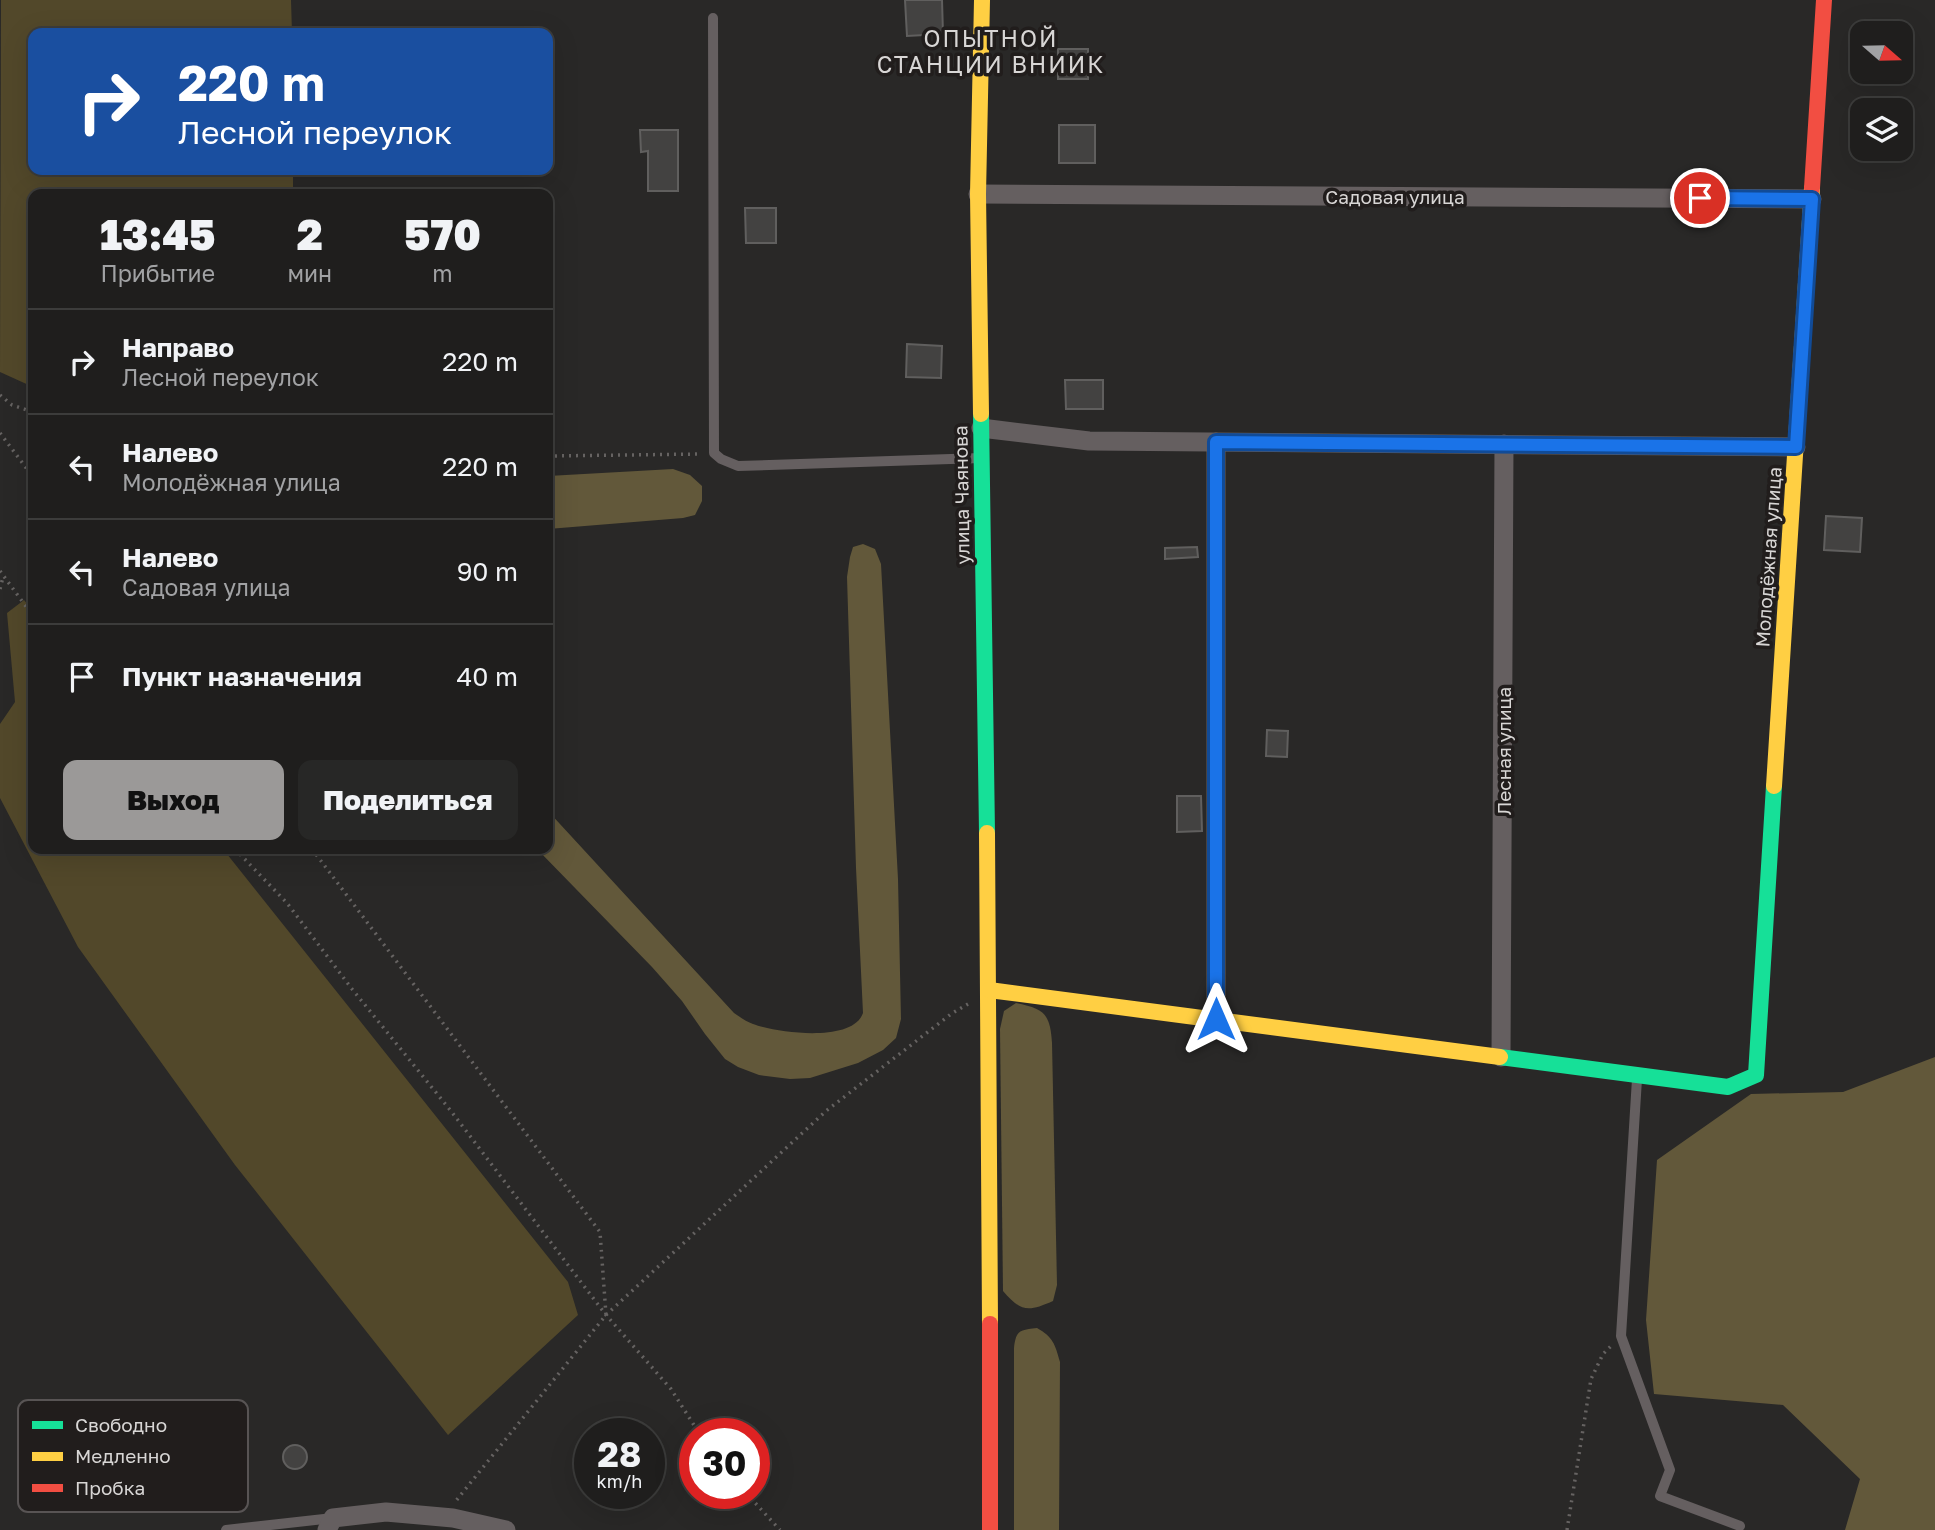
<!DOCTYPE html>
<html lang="ru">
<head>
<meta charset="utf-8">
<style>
	body { margin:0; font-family:"Golos Text",sans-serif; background:#272726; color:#f1f3f6; height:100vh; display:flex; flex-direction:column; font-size:26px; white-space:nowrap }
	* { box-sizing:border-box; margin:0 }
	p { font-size:23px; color:#a1a2a4 }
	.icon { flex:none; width:38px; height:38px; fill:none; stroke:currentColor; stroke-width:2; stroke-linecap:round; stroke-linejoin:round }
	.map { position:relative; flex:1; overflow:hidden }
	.details { position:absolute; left:28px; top:189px; width:525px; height:665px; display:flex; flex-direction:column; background:#1f1e1d; border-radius:14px; box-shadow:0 7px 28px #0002,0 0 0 2px #3c3c3b }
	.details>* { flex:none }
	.banner { position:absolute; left:28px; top:28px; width:525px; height:147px; border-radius:14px; box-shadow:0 7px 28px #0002,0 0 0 2px #3c3c3b; background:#1a4fa0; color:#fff; overflow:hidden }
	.needle { width:46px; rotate:110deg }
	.controls { position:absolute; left:1850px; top:21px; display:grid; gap:14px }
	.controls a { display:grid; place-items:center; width:63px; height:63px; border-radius:14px; background:#1f1e1d; box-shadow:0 7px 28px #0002,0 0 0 2px #3c3c3b; font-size:35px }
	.speed { position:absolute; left:574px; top:1418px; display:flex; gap:14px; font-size:35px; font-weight:700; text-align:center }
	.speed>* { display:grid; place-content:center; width:91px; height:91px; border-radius:50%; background:#1f1e1d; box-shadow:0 7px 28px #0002,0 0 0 2px #3c3c3b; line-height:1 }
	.speed small { font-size:18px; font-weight:400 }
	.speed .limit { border:10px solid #d22; background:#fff; color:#111 }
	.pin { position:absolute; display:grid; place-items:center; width:60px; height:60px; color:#fff; margin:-30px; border:4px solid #fff; border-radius:50%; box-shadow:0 2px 7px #0007 }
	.me { position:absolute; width:77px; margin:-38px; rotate:0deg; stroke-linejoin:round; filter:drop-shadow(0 0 5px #0008) }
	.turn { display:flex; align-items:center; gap:24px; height:147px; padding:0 35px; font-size:32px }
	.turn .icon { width:91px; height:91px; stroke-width:2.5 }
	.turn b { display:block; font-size:49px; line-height:60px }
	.eta { display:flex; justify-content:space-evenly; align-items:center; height:119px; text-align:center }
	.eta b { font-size:42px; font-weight:800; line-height:49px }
	.primary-button { display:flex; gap:14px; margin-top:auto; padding:14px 35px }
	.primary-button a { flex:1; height:80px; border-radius:14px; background:#9b9998; color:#111; font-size:28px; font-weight:800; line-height:80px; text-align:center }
	.primary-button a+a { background:#272726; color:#f1f3f6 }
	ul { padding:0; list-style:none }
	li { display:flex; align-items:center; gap:21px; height:105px; padding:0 35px; border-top:2px solid #3c3c3b }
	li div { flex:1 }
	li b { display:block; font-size:26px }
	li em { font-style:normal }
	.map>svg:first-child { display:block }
	.green { fill:#52482a }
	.forest { fill:#62583a }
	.building { fill:#434241; stroke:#605f5e; stroke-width:2 }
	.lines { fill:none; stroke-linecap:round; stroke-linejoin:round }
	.path { stroke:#666362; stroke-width:3.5; stroke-dasharray:2 5; stroke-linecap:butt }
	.lane { stroke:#655f60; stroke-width:10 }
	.street { stroke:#655f60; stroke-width:19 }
	.fast { stroke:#16e098; stroke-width:16 }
	.slow { stroke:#ffcf43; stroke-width:16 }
	.jam { stroke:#f24e42; stroke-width:16 }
	.route-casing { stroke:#114b97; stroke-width:18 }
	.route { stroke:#1a73e8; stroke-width:12 }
	.labels { text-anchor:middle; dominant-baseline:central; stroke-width:7; stroke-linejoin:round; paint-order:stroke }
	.street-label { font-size:19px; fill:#d8d6d5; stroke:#211d1c }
	.quarter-label { font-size:23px; letter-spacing:2px; fill:#d8d6d5; stroke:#211d1c }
	.key { fill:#211d1c; stroke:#585454; stroke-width:2 }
	.key-label { font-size:19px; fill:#d8d6d5 }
</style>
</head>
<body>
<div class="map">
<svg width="1935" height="1530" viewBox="0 0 1935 1530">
	<rect width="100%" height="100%" fill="#292827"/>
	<g class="green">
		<path d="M 1,0 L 291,0 L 292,33 L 33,33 L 33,170 L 293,170 L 293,194 L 33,194 L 33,387 L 0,372 Z"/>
		<path d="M 24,600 L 33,611 L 33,849 L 223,849 L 568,1282 L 578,1315 L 448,1435 L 235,1165 L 78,947 L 0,798 L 0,724 L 15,702 L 7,613 Z"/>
	</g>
	<g class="forest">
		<path d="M 673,469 L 690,475 L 702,486 L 702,501 L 695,515 L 683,518 L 548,529 L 548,476 Z"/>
		<path d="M 863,544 L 875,549 L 881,564 L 898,879 L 901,1019 L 896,1038 L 883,1050 L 858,1063 L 810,1078 L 790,1079 L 759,1075 L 738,1067 L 725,1059 L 705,1034 L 682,1001 L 652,967 L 537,849 L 548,849 L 548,811 L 734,1013 C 740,1017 747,1022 753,1024 C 777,1033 853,1043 863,1013 L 856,868 L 847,577 L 850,557 L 853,547 Z"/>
		<path d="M 1016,1003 C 1044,1009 1050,1013 1052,1043 L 1057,1285 L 1053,1301 C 1028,1312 1021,1312 1003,1291 L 1000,1029 L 1004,1011 Z"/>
		<path d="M 1935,1057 L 1935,1530 L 1845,1530 L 1860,1479 L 1783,1405 L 1654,1394 L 1646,1320 L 1657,1160 L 1751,1094 L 1843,1092 Z"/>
		<path d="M 1037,1328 C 1053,1337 1055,1344 1060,1362 L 1059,1530 L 1014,1530 L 1014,1348 C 1016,1330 1020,1330 1037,1328 Z"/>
	</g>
	<g class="building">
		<path d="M 905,0 L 942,0 L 943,34 L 907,36 Z"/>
		<rect x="1058" y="49" width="30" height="30"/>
		<rect x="1059" y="125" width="36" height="38"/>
		<path d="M 640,130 L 678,130 L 678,191 L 648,191 L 648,151 L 641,152 Z"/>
		<path d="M 745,208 L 776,208 L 776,243 L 746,243 Z"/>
		<path d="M 907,344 L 942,346 L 941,378 L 906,377 Z"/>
		<path d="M 1065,380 L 1103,380 L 1103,409 L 1066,409 Z"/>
		<path d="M 1826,516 L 1862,518 L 1860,552 L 1824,550 Z"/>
		<path d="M 1197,547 L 1198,557 L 1165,559 L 1165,548 Z"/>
		<path d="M 1267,730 L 1288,731 L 1287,757 L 1266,756 Z"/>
		<path d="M 1177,796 L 1201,796 L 1202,831 L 1177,832 Z"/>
		<circle cx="295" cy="1457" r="12"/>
	</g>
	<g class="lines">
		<g class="path">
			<path d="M 0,395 L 12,405 L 33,412"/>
			<path d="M 0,433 L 33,477"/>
			<path d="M 548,456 L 701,454"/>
			<path d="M 0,571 L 33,616"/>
			<path d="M 0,589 L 3,577"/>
			<path d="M 235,849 L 287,903 L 352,989 L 451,1111 L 606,1315 L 671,1389 L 699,1433"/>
			<path d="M 312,849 L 600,1232 L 606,1315 L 455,1502"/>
			<path d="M 606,1315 L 826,1111 L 951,1014 L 968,1004"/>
			<path d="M 746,1493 L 780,1530"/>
			<path d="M 1567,1530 L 1591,1379 L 1603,1354 L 1612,1345"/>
		</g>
		<g class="lane">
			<path d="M 713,18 L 714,453 L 721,459 L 738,466 L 981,458"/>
			<path d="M 1637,1079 L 1621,1336 L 1670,1470 L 1660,1496 L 1740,1526"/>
			<path d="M 226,1530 L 333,1518"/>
		</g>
		<g class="street">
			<path d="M 978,194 L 1812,199"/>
			<path d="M 981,428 L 1089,441 L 1796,447"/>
			<path d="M 1216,442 L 1216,1019"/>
			<path d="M 1501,1057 L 1504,444"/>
			<path d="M 327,1530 L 333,1518 L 386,1512 L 453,1518 L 506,1530"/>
		</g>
		<g class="fast">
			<path d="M 981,414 L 987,833"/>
			<path d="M 1500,1057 L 1728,1087 L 1756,1075 L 1774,786"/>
		</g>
		<g class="slow">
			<path d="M 981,414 L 978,194 L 982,0"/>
			<path d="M 1774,786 L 1812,188"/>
			<path d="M 987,833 L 990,1324"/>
			<path d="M 989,990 L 1500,1057"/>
		</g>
		<g class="jam">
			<path d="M 1812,188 L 1824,0"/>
			<path d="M 990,1324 L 990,1530"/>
		</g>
	</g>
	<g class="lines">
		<g class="route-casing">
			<path id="route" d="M 1216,1019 L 1216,442 L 1796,447 L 1812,199 L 1700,198"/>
		</g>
		<use href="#route" class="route"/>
	</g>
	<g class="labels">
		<g class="street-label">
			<text x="1395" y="196">Садовая улица</text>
			<text transform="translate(961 495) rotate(-91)">улица Чаянова</text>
			<text transform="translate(1768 557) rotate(-86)">Молодёжная улица</text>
			<text transform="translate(1503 751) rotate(-90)">Лесная улица</text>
		</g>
		<g class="quarter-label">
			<text x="991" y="38">ОПЫТНОЙ<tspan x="991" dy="26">СТАНЦИИ ВНИИК</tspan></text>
		</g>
	</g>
	<rect x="18" y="1400" width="230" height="112" rx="10" class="key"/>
	<rect x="32" y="1421" width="31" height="8" fill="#16e098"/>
	<rect x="32" y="1452" width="31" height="9" fill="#ffcf43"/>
	<rect x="32" y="1484" width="31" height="8" fill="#f24e42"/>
	<g class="key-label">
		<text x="75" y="1432">Свободно</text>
		<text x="75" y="1463">Медленно</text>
		<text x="75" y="1495">Пробка</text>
	</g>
</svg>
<div class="controls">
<a><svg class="needle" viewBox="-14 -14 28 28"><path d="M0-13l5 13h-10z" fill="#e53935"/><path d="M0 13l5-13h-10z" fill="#a1a2a4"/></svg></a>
<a><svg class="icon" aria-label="layers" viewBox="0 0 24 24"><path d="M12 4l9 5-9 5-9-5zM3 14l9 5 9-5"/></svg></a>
</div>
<div class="speed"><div>28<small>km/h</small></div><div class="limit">30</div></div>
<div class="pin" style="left:1700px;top:198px;background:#d93025"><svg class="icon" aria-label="arrive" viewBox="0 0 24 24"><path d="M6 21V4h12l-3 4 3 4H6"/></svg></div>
<svg class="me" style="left:1216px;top:1019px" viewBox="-20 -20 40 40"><path d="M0-17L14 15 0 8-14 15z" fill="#1a73e8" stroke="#fff" stroke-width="4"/></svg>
<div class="banner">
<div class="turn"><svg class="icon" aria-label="right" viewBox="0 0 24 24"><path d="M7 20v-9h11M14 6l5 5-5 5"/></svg><div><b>220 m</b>Лесной переулок</div></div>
</div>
<section class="details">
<div class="eta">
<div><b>13:45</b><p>Прибытие</p></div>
<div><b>2</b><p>мин</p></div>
<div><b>570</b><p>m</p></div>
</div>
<ul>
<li><svg class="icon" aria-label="right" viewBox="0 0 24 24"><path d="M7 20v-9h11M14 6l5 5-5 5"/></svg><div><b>Направо</b><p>Лесной переулок</p></div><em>220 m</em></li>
<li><svg class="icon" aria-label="left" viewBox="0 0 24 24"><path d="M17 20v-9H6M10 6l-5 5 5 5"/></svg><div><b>Налево</b><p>Молодёжная улица</p></div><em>220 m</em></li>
<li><svg class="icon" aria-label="left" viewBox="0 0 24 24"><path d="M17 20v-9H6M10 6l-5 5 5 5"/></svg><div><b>Налево</b><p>Садовая улица</p></div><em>90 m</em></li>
<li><svg class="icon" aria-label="arrive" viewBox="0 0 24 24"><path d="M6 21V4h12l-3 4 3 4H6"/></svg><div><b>Пункт назначения</b></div><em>40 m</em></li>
</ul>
<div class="primary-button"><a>Выход</a><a>Поделиться</a></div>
</section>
</div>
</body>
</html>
